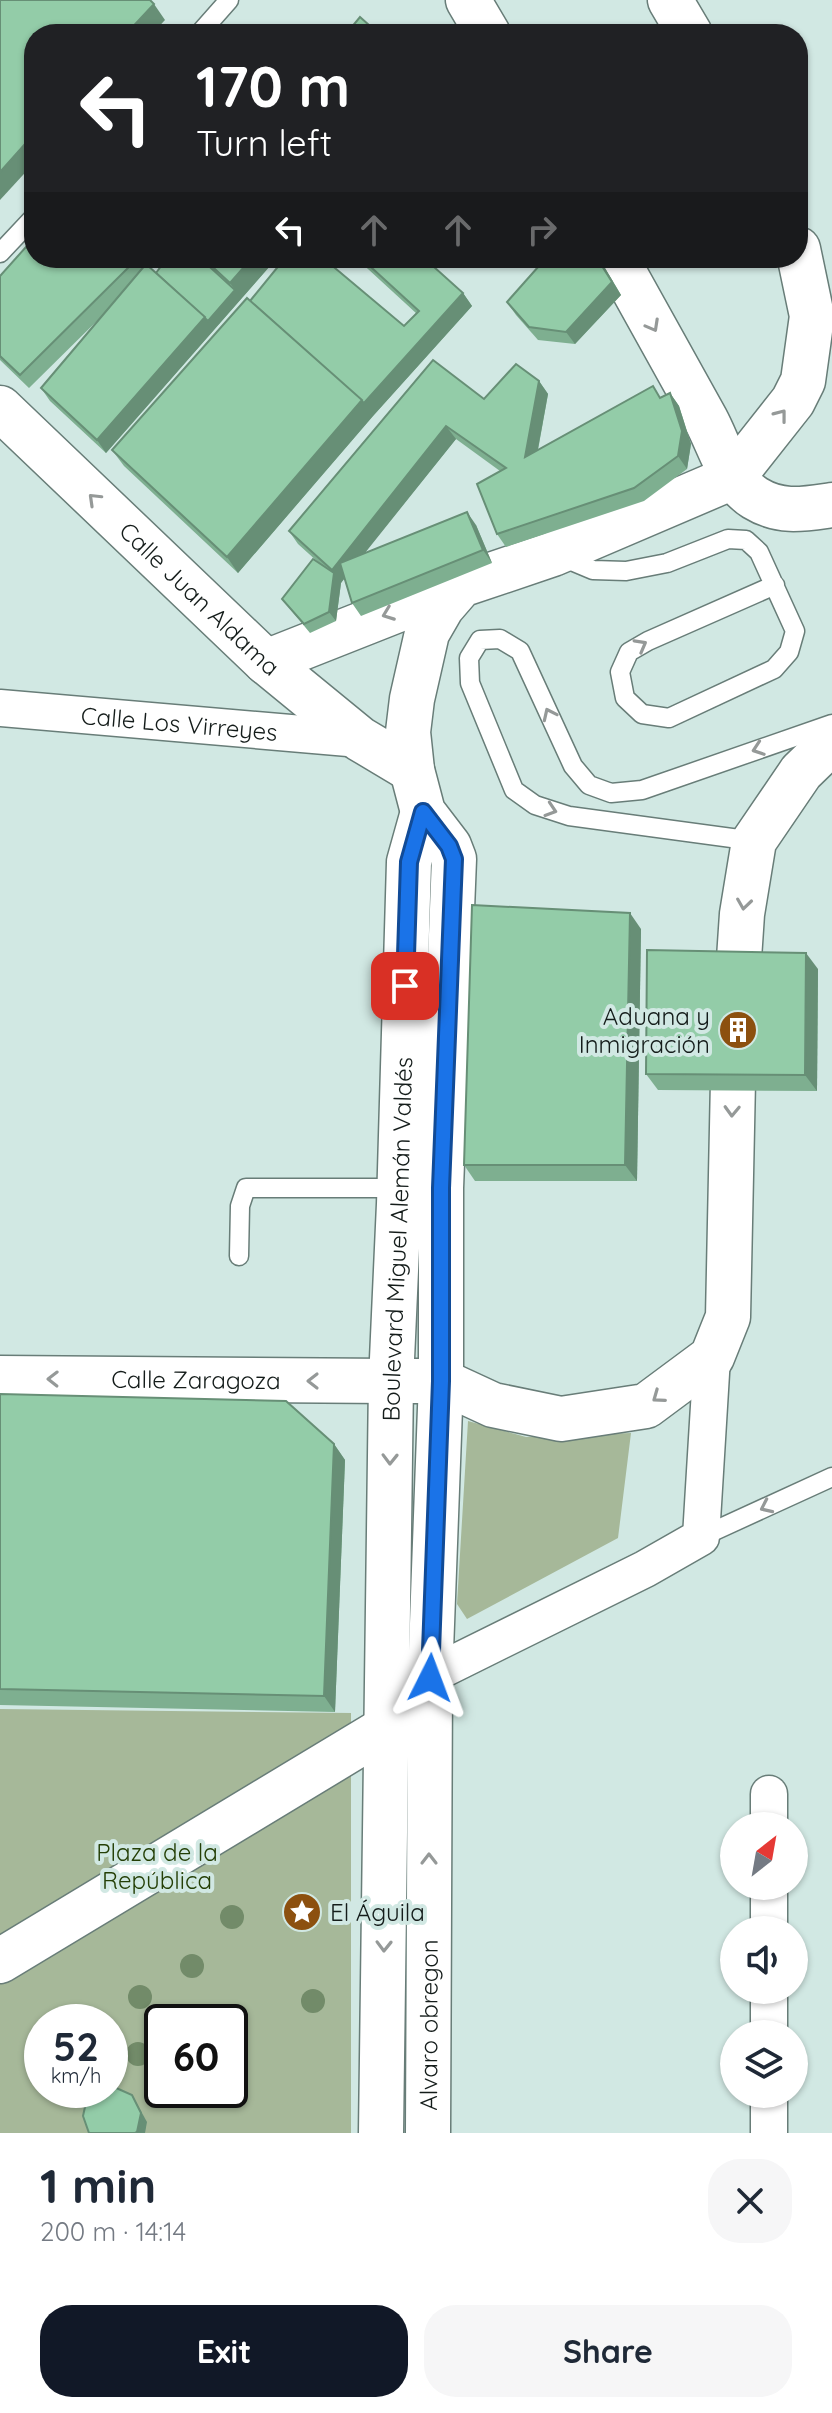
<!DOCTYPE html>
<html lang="en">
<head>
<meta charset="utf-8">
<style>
	body { margin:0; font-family:Quicksand,sans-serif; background:#f6f6f7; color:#1f2937; height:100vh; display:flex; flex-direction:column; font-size:30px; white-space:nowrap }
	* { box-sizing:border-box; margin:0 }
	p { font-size:26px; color:#747a83 }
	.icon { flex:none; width:44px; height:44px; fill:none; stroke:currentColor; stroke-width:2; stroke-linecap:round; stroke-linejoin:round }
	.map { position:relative; height:2133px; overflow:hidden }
	.sheet { display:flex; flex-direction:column; background:#fff; flex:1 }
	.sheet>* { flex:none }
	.hud { position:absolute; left:24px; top:24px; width:784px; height:244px; border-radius:32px; box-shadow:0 2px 6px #0004; background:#202124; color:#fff; overflow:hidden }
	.needle { width:52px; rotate:31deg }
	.controls { position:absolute; left:720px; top:1812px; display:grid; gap:16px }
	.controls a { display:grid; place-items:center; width:88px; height:88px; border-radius:50%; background:#fff; box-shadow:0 2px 6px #0004; font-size:40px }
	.speed { position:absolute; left:24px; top:2004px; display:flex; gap:16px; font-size:40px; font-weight:700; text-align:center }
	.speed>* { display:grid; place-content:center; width:104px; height:104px; border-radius:50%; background:#fff; box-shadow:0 2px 6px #0004; line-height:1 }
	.speed small { font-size:20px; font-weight:400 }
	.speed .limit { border:4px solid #111; border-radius:12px; background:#fff; color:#111 }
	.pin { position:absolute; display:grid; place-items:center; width:68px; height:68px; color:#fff; margin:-34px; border-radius:16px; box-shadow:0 4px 12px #0006 }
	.me { position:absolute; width:88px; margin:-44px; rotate:3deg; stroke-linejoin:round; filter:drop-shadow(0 0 6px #0008) }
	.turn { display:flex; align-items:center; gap:28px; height:168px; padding:0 40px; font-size:36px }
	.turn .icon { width:104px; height:104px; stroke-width:2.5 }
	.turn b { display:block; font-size:56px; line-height:68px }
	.lanes { display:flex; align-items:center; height:76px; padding:0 40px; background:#0003; justify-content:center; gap:40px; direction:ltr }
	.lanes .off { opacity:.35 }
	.round { display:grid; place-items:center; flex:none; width:84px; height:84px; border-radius:32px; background:#f6f6f7 }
	.overview { display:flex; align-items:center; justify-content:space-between; height:136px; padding:0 40px }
	h1 { font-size:48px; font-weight:700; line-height:60px }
	.primary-button { display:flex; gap:16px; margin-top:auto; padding:16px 40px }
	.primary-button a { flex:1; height:92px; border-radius:32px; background:#111827; color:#fff; font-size:32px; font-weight:700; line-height:92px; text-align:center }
	.primary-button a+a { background:#f6f6f7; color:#1f2937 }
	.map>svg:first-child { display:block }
	.green { fill:#a6b899; fill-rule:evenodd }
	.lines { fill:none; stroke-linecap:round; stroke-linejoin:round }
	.service-casing { stroke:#687d78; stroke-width:21 }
	.minor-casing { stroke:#687d78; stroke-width:39 }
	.secondary-casing { stroke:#687d78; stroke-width:47 }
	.primary-casing { stroke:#687d78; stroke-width:47 }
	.service { stroke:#fff; stroke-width:18 }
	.minor { stroke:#fff; stroke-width:36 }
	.secondary { stroke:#fff; stroke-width:44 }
	.primary { stroke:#fff; stroke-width:44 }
	.tree { fill:#728b69 }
	.wall { fill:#7eaf90 }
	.shaded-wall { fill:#678f76 }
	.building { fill:#93cca8; stroke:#678f76; stroke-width:2 }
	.oneway { stroke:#959998 }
	.route-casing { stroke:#114b97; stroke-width:20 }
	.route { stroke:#1a73e8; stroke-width:14 }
	.labels { text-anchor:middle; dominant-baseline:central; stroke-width:8; stroke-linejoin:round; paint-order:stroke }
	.street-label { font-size:24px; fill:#141c1a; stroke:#d1e8e3 }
	.poi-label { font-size:24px; fill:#141c1a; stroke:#d1e8e3; text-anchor:end }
	.park-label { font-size:24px; fill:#243f06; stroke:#d1e8e3 }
</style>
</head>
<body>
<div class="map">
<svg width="832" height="2133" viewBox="0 0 832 2133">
	<rect width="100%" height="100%" fill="#d1e8e3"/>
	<g class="green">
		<path d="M 468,1421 L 526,1437 L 631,1433 L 618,1538 L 467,1619 L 457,1604 Z"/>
		<path d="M 0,1709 L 351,1713 L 351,2133 L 0,2133 ZM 42,2022 L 110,2022 L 110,2090 L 42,2090 ZM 162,2022 L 230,2022 L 230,2090 L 162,2090 Z"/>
	</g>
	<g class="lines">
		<g class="service-casing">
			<g id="service">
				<path d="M 199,34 L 229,0"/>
				<path d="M 0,253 L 34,217"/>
				<path d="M 562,557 L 593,570 L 626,571 L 667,563 L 728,539 L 746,540 L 759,552 L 795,631 L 789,652 L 774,669 L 669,718 L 642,714 L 625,698 L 620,672 L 629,652 L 648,641 L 775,585"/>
				<path d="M 754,841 L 569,816 L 535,805 L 514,790 L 470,683 L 469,658 L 480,640 L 500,639 L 520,651 L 573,766 L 589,785 L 611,793 L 642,790 L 832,724"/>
				<path d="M 239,1256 L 240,1206 L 246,1188 L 402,1188"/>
				<path d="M 701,1537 L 832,1477"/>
			</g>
		</g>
		<g class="minor-casing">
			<g id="minor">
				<path id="s1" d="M 0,708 L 360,739"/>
				<path d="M 430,1678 L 441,1670 L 645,1569 L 701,1537 L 712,1357"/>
				<path d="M 769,1826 L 769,1794"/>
				<path d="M 769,1930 L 769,1886"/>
				<path d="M 769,2034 L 769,1990"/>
				<path d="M 769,2133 L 769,2094"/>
			</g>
		</g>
		<g class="secondary-casing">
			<g id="secondary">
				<path id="s2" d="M 0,408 L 266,662 L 360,739 L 412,770"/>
				<path id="s3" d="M 0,1378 L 391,1381"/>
				<path d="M 0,1961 L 386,1728 L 407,1704"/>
			</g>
		</g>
		<g class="primary-casing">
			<g id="primary">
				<path d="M 468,0 L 488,34"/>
				<path d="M 670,0 L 690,34"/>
				<path d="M 616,258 C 646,312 676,366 706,420 C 720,446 728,481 755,498 C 781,514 804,509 832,505"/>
				<path d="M 266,662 L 461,585"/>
				<path d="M 413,1381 L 441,1381 L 493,1405 L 561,1419 L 646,1406 L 712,1357 L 728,1317 L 734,1033 L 742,914 L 754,841 L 801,772 L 832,742"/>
				<path id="s4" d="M 381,2133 L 391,1381 L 399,1204 L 409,862 L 423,812"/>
				<path id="s5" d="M 428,2133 L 430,1678 L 441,1381 L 441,1188 L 454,859 L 449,846 L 423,812 L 412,770 L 408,732 L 412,699 L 427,633 L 442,607 L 461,585 L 553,554 L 733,477 L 793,401 L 803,381 L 812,316 L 798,249"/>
			</g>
		</g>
		<use href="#service" class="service"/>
		<use href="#minor" class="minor"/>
		<use href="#secondary" class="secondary"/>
		<use href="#primary" class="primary"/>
	</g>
	<g class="tree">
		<circle cx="232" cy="1917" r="12"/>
		<circle cx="192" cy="1966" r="12"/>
		<circle cx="140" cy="1997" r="12"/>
		<circle cx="313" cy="2001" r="12"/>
		<circle cx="138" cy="2054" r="12"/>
	</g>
	<g class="wall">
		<path d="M 138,258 L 144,267 L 156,273 L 167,258 L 277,258 L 106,453 L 50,401 L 41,388 L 106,312 L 29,388 L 0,360 L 0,276 Z"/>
		<path d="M 356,258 L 424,258 L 463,293 L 472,306 L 373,416 L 238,573 L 124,466 L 112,450 L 250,301 L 404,326 L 417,314 Z"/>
		<path d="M 546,258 L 599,258 L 621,295 L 575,344 L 538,340 L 516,315 L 507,302 Z"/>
		<path d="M 539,381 L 548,394 L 538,450 L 670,393 L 679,406 L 691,444 L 687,469 L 644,501 L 506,547 L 497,534 L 500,471 L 456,439 L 364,553 L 476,525 L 492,563 L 361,616 L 352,603 L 344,578 L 341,583 L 336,621 L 310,633 L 282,599 L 319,563 L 298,544 L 289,531 L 484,399 Z"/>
		<path d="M 641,929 L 637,1181 L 475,1181 L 464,1165 Z"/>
		<path d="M 818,969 L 817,1091 L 658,1090 L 646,1074 Z"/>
		<path d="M 0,1394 L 334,1444 L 345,1460 L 335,1712 L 0,1705 Z"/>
	</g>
	<g class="shaded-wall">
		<path d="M 154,4 L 165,20 L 152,34 L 126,34 Z"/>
		<path d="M 34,134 L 34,163 L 0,200 L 0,172 Z"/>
		<path d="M 252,258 L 277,258 L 106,453 L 97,440 L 205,317 L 235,290 L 230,283 Z"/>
		<path d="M 597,258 L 599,258 L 621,295 L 575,344 L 566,332 Z"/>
		<path d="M 463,293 L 472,306 L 373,416 L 238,573 L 227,557 L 362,400 Z"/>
		<path d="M 539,381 L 548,394 L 534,470 L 525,457 Z"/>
		<path d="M 670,393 L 679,406 L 691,444 L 687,469 L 678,456 Z"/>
		<path d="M 446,426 L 456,439 L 341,583 L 336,621 L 329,612 L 334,573 L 332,570 Z"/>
		<path d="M 467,512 L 476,525 L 492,563 L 483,550 Z"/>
		<path d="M 630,913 L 641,929 L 637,1181 L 625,1165 Z"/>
		<path d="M 806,953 L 818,969 L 817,1091 L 805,1075 Z"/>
		<path d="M 334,1444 L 345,1460 L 335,1712 L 324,1696 Z"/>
		<path d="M 132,2095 L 147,2122 L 145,2133 L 135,2133 Z"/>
	</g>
	<g class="building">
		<path d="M 0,0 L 150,0 L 154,4 L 126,34 L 34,34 L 34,134 L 0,172 Z"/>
		<path d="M 360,17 L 379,34 L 346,34 Z"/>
		<path d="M 34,238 L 34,258 L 138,258 L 20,375 L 0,356 L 0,276 Z"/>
		<path d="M 167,258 L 200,258 L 235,290 L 208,321 L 156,273 Z"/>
		<path d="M 203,258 L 252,258 L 230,283 Z"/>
		<path d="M 285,258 L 323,258 L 404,326 L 419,311 L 361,258 L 424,258 L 463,293 L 364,403 L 250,301 Z"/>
		<path d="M 546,258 L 597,258 L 612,282 L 566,332 L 529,327 L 507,302 Z"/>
		<path d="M 146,264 L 205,317 L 97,440 L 41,388 Z"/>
		<path d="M 247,298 L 362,400 L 227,557 L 112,450 Z"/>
		<path d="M 433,360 L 484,399 L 516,364 L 539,381 L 525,457 L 653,386 L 660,398 L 670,393 L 682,431 L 678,456 L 634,488 L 497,534 L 477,484 L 506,468 L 446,426 L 332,570 L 289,531 Z"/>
		<path d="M 467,512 L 483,550 L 352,603 L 340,563 Z"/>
		<path d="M 313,559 L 334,573 L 329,612 L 304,624 L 282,599 Z"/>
		<path d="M 472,905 L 630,913 L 625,1165 L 464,1165 Z"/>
		<path d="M 647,950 L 806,953 L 805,1075 L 646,1074 Z"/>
		<path d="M 0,1394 L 286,1401 L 334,1444 L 324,1696 L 0,1689 Z"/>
		<path d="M 114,2087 L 132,2095 L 141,2113 L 137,2132 L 135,2133 L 89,2133 L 83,2116 L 85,2107 L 95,2093 L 110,2090 L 110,2088 Z"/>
	</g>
	<defs><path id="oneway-chevron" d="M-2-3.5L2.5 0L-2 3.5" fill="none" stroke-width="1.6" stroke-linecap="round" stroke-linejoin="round" transform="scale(2)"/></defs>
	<g class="oneway">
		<use href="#oneway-chevron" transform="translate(653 326) rotate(61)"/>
		<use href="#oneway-chevron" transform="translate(781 415) rotate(-52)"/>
		<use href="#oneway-chevron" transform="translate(94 499) rotate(-136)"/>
		<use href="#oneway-chevron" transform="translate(388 614) rotate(159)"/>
		<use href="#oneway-chevron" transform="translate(641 645) rotate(-29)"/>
		<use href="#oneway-chevron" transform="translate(549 714) rotate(-115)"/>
		<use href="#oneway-chevron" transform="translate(758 749) rotate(161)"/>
		<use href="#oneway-chevron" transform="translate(551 810) rotate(18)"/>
		<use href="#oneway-chevron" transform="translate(744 904) rotate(98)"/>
		<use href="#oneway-chevron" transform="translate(732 1111) rotate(92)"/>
		<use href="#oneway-chevron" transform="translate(53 1379) rotate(-179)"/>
		<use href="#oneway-chevron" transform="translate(313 1381) rotate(-180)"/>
		<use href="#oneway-chevron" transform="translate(658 1397) rotate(144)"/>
		<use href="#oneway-chevron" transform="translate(390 1459) rotate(91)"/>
		<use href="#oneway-chevron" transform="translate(766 1507) rotate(155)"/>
		<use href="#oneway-chevron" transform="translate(429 1859) rotate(-90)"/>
		<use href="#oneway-chevron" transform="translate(384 1946) rotate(91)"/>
	</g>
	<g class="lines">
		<g class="route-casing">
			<path id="route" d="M 405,986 L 409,862 L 423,812 L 449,846 L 454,859 L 441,1188 L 441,1381 L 430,1678"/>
		</g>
		<use href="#route" class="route"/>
	</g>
	<defs>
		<g id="building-disc" transform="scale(2)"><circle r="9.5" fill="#8c500f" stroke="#d1e8e3"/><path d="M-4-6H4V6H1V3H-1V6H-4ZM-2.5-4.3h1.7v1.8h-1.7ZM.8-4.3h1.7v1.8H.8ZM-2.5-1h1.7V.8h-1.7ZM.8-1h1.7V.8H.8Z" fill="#fff"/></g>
		<g id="sight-disc" transform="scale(2)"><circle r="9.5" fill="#8c500f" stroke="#d1e8e3"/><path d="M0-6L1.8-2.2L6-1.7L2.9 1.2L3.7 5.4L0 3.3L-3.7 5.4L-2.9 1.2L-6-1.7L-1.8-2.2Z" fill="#fff"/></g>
	</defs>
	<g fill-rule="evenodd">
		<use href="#building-disc" x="738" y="1030"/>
		<use href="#sight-disc" x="302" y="1912"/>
	</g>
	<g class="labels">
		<g class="street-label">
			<text stroke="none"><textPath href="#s2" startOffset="276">Calle Juan Aldama</textPath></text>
			<text stroke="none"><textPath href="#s1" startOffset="180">Calle Los Virreyes</textPath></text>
			<text stroke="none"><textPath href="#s4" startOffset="894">Boulevard Miguel Alemán Valdés</textPath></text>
			<text stroke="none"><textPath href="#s3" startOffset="196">Calle Zaragoza</textPath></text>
			<text stroke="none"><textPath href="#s5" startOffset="108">Alvaro obregon</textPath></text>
		</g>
		<g class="poi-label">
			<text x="710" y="1016">Aduana y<tspan x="710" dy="28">Inmigración</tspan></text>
			<text x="330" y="1912" text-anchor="start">El Águila</text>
		</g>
		<g class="park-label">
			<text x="157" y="1852">Plaza de la<tspan x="157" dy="28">República</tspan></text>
		</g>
	</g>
</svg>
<div class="controls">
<a><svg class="needle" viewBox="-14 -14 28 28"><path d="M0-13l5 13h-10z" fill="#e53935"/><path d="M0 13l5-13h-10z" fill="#747a83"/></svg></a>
<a><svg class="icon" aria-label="sound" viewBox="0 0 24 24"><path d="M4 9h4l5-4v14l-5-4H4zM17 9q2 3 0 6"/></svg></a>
<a><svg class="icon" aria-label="layers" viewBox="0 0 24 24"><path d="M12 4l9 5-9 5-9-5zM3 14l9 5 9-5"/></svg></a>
</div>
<div class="speed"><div>52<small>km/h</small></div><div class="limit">60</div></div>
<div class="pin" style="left:405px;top:986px;background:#d93025"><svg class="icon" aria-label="arrive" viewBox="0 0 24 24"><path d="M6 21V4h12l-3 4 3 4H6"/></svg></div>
<svg class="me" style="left:430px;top:1678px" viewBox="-20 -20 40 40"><path d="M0-17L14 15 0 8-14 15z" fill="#1a73e8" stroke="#fff" stroke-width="4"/></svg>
<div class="hud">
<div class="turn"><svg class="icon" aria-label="left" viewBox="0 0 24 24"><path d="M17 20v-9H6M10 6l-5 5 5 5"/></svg><div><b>170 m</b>Turn left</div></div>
<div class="lanes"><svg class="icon" aria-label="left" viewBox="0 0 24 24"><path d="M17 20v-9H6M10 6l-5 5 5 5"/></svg><svg class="icon off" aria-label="ahead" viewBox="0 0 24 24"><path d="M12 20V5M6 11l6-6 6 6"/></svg><svg class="icon off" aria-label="ahead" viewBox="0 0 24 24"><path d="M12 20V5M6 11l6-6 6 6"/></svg><svg class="icon off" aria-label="right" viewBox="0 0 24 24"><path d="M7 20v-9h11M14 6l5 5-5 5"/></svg></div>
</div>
</div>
<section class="sheet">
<div class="overview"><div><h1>1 min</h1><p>200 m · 14:14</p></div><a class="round"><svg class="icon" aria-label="close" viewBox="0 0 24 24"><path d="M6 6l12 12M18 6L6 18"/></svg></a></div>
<div class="primary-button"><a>Exit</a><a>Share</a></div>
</section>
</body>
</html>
